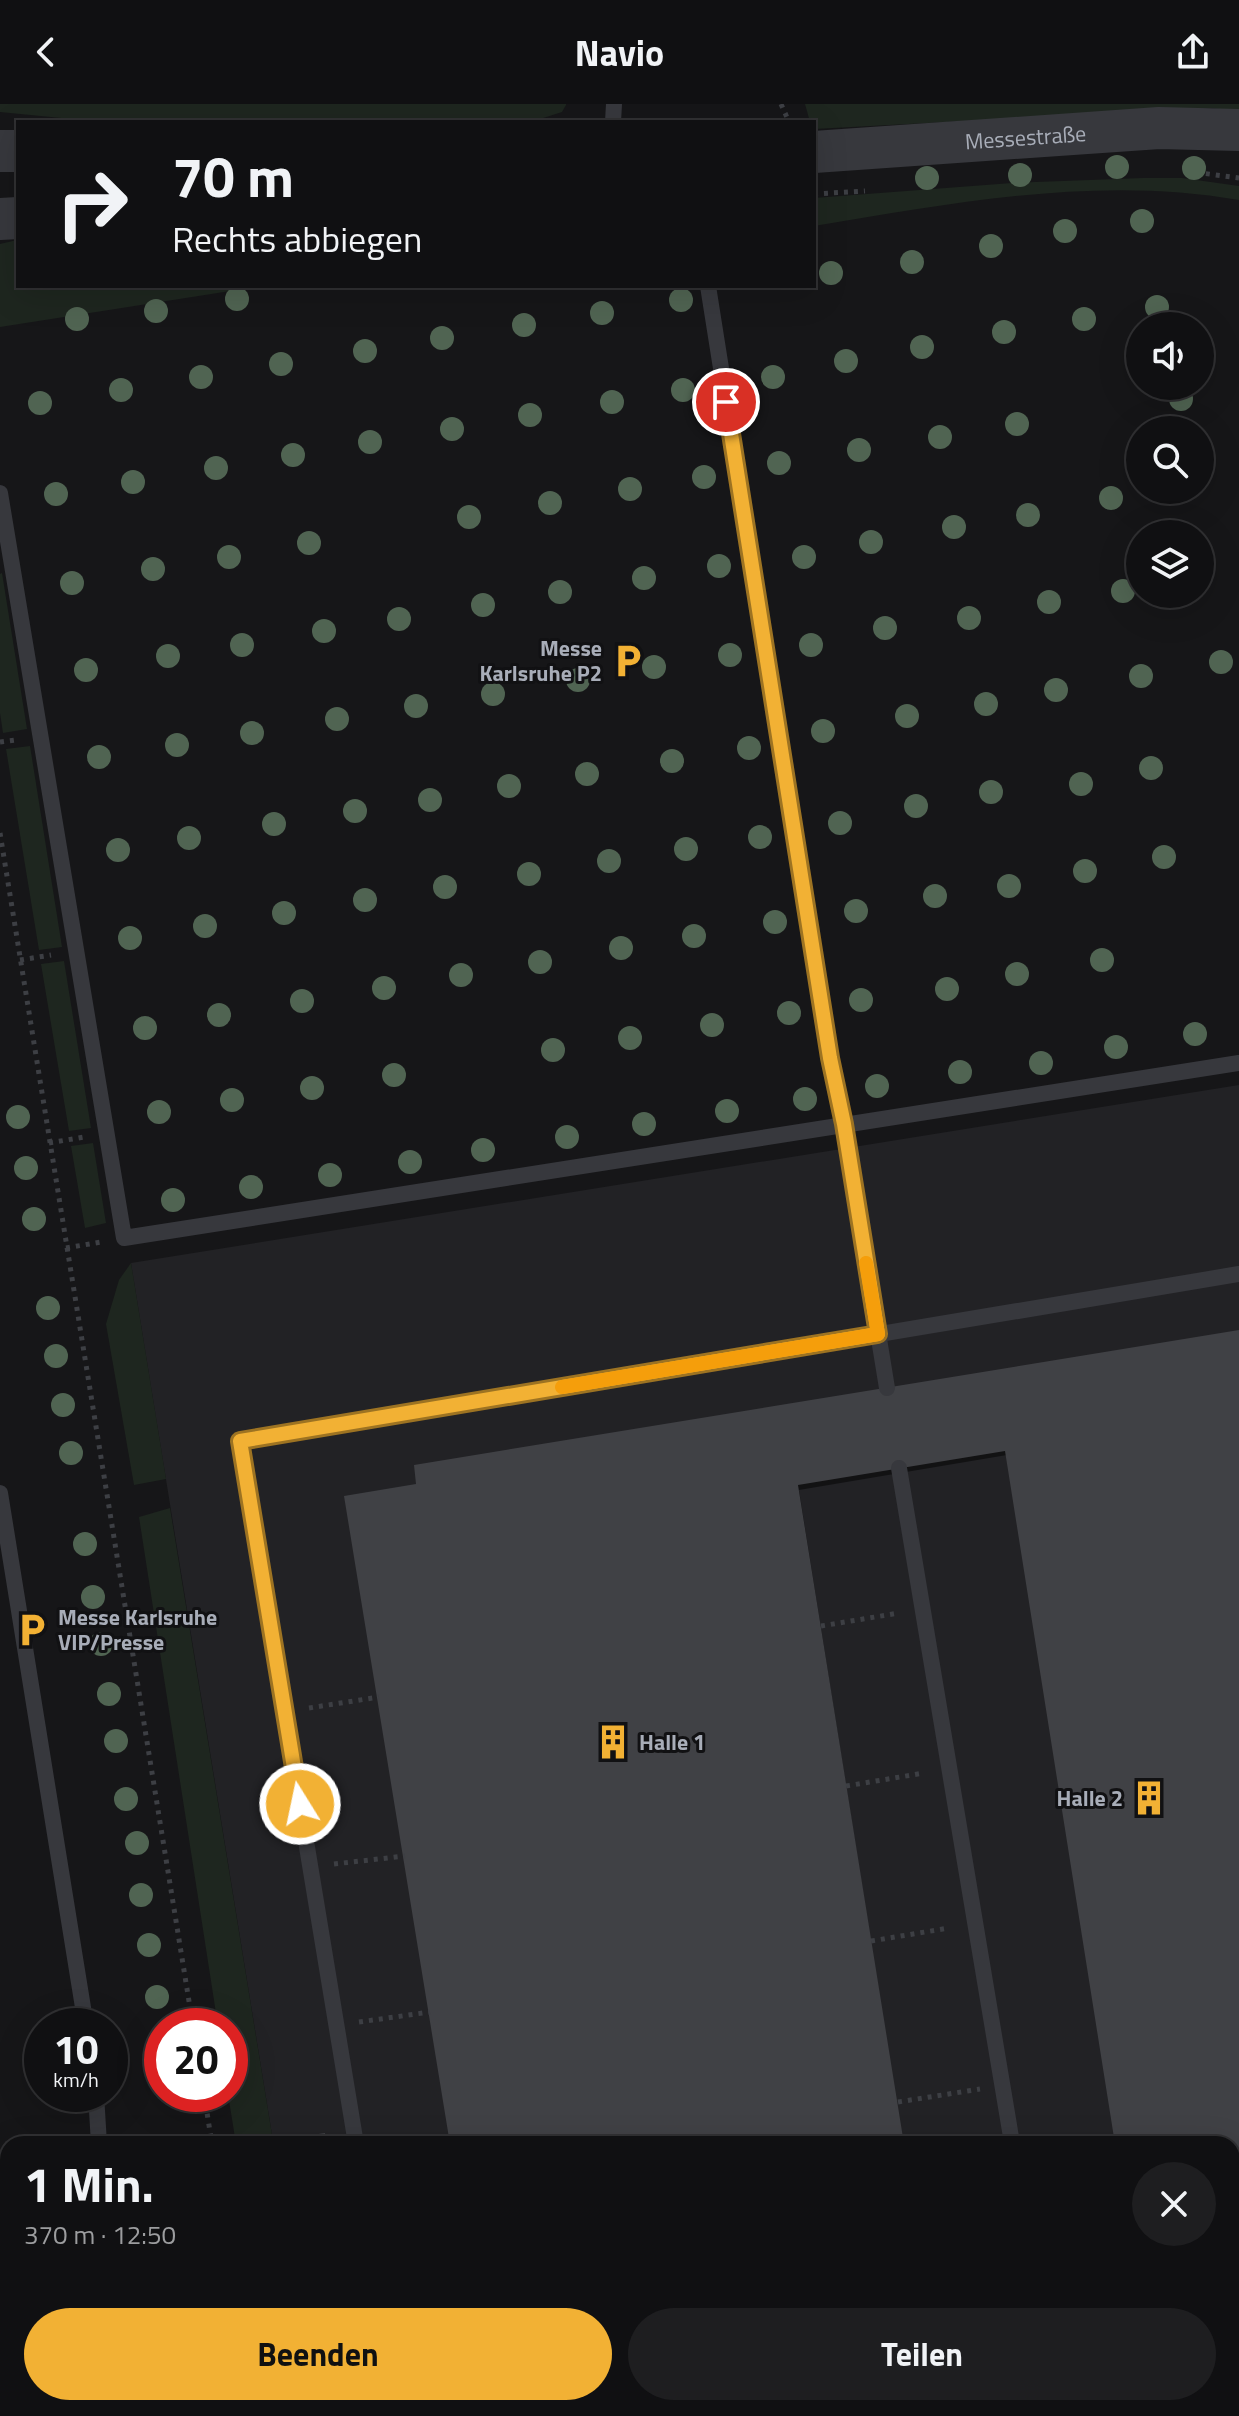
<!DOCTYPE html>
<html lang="de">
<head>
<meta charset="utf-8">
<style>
	body { margin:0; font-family:"Titillium Web",sans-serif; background:#1e1e20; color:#f1f3f6; height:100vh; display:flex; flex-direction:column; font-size:30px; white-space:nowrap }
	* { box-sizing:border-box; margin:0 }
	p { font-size:26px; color:#9c9d9f }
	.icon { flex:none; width:44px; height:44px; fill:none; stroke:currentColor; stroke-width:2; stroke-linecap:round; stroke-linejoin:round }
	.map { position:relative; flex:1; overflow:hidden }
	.panel { position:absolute; left:0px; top:2032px; width:1240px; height:280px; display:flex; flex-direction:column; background:#101012; border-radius:24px 24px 0 0; box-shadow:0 8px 32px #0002,0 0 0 2px #303032 }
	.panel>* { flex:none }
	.banner { position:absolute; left:16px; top:16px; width:800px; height:168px; border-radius:0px; box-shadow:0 8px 32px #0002,0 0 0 2px #303032; background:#101012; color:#f1f3f6; overflow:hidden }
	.controls { position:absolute; left:1126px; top:208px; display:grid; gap:16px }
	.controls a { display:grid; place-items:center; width:88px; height:88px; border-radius:50%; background:#101012; box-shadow:0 8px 32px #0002,0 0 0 2px #303032; font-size:40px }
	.speed { position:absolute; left:24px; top:1904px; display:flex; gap:16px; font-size:40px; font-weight:700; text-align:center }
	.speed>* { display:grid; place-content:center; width:104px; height:104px; border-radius:50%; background:#101012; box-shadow:0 8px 32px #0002,0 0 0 2px #303032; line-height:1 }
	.speed small { font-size:20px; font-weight:400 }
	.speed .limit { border:12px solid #d22; background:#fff; color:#111 }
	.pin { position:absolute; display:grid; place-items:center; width:68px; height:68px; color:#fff; margin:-34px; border:4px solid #fff; border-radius:50%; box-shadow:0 2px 8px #0007 }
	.me { position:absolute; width:88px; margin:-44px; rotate:350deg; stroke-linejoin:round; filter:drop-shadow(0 0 6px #0008) }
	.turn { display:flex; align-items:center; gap:28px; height:168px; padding:0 24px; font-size:36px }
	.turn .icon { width:104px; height:104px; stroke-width:2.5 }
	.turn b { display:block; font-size:56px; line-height:68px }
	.round { display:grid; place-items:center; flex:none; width:84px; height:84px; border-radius:42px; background:#1e1e20 }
	.overview { display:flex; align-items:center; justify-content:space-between; height:136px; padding:0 24px }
	h1 { font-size:48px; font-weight:700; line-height:60px }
	.action { display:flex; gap:16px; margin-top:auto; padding:16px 24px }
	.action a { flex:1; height:92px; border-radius:48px; background:#f2b134; color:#111; font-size:32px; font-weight:700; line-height:92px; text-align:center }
	.action a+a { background:#1e1e20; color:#f1f3f6 }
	header { display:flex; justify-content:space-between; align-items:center; height:104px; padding:0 24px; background:#101012; font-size:36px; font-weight:700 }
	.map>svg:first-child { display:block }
	.built { fill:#222225 }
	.green { fill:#1e261f }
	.shadow { fill:#0007 }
	.building { fill:#404145 }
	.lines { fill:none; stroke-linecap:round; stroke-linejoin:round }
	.path { stroke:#3d3f44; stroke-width:5; stroke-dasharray:4 6; stroke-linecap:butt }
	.service { stroke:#37383d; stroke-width:16 }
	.tertiary { stroke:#37383d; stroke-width:42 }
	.tree { fill:#506452 }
	.route-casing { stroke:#9d7322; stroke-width:20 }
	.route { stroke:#f2b134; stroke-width:14 }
	.slow { stroke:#f59e0b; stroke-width:14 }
	.labels { text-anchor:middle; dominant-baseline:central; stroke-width:6; stroke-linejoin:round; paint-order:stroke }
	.street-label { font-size:22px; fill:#a8adb8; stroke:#111113 }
	.poi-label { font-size:22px; font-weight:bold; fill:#a8adb8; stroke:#111113; text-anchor:end }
</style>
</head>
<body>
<header><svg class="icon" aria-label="back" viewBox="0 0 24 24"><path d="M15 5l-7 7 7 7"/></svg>Navio<svg class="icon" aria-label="share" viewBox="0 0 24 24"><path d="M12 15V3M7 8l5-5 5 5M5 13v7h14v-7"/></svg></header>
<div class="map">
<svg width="1239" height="2312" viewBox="0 0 1239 2312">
	<rect width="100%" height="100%" fill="#161618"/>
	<path class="built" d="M 1239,981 L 1239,2312 L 280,2312 L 279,2304 L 1232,2304 L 1232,2040 L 257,2040 L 273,2037 L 131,1159 Z"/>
	<g class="green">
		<path d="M 0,0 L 566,0 L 566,1 L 562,8 L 540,15 L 102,18 L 0,8 Z"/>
		<path d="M 805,0 L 1239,0 L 1239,8 L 1212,4 L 814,25 L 814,18 L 810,18 Z"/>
		<path d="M 1143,74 L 1182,74 L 1239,82 L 1239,96 C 1097,71 955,99 814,122 L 814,94 L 1012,79 Z"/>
		<path d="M 17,136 L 18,182 L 263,182 L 0,223 L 0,140 Z"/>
		<path d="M 2,469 L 27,625 L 3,629 L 0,609 L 0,470 Z"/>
		<path d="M 30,642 L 62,843 L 39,846 L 6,645 Z"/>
		<path d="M 64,857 L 91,1024 L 69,1027 L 41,860 Z"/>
		<path d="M 93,1039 L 106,1119 L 85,1124 L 71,1042 Z"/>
		<path d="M 131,1159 L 166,1375 L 134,1381 L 106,1220 L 119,1176 Z"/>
		<path d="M 170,1404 L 273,2037 L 236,2040 L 228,1990 L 230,1922 L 218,1922 L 139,1413 Z"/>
		<path d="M 1239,2238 L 1239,2312 L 1152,2312 L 1151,2304 L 1232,2304 L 1232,2239 Z"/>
		<path d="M 827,2304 L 956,2304 L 957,2312 L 778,2312 Z"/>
	</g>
	<g class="shadow">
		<path d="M 1239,1228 L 1239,2253 L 1232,2254 L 1232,2040 L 1118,2040 L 1007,1351 L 799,1386 L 903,2040 L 451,2040 L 346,1394 Z"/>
		<path d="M 281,2304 L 921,2304 L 871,2312 L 282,2312 Z"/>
	</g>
	<g class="building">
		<path d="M 1239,1226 L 1239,2231 L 1232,2233 L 1232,2040 L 1115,2040 L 1005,1347 L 798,1381 L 904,2040 L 450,2040 L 344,1392 L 416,1380 L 414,1361 Z"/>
		<path d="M 325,2029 L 326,2040 L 267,2040 L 267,2038 Z"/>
		<path d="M 147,2304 L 775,2304 L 776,2306 L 736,2312 L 148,2312 Z"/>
	</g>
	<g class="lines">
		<g class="path">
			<path d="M 781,0 L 789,18"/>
			<path d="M 1186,67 L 1239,74"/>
			<path d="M 814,90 L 865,87"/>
			<path d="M 814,125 L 815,135"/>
			<path d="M 0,638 L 15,636"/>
			<path d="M 0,729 L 193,1922"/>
			<path d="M 20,856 L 51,851"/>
			<path d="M 49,1039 L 84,1033"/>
			<path d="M 66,1144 L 101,1138"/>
			<path d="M 821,1522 L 899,1509"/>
			<path d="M 309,1604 L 379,1593"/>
			<path d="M 846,1682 L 924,1669"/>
			<path d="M 334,1760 L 405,1752"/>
			<path d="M 871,1837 L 949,1824"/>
			<path d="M 359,1918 L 430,1908"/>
			<path d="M 204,1990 L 212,2040"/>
			<path d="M 898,1998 L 980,1985"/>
		</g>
		<g class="service">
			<path d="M 613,18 L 614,0"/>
			<path d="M 708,182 L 830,954 L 844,1020 L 887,1284"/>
			<path d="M 0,389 L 124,1134 L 1239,959"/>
			<path d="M 899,1364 L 1011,2033"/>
			<path d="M 0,1389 L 86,1922"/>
			<path d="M 96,1990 L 99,2040"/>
			<path d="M 356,2040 L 240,1337 L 1239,1170"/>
			<path d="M 0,2146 L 8,2151"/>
			<path d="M 0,2272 L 8,2277"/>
			<path d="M 50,2304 L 63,2312"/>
			<path d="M 140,2304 L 141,2312"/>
		</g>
		<g class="tertiary">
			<path d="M 0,47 L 18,47"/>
			<path id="s1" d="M 814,48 L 1159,24 L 1239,26"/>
			<path d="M 0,115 L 18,114"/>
		</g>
	</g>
	<g class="tree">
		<circle cx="1117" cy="63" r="12"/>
		<circle cx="1194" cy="64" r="12"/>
		<circle cx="1020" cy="71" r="12"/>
		<circle cx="927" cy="74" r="12"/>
		<circle cx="1142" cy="117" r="12"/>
		<circle cx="1065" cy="127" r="12"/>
		<circle cx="991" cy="142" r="12"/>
		<circle cx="912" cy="158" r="12"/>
		<circle cx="831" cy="169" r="12"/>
		<circle cx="237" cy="195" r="12"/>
		<circle cx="681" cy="196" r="12"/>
		<circle cx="1157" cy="203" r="12"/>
		<circle cx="156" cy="207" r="12"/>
		<circle cx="602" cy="209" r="12"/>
		<circle cx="77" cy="215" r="12"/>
		<circle cx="1084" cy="215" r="12"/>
		<circle cx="524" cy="221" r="12"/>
		<circle cx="1004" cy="228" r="12"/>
		<circle cx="442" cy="234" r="12"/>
		<circle cx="922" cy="243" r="12"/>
		<circle cx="365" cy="247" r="12"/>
		<circle cx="846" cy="257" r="12"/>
		<circle cx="281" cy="260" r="12"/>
		<circle cx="201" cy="273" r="12"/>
		<circle cx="773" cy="273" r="12"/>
		<circle cx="121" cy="286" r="12"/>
		<circle cx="683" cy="286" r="12"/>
		<circle cx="1181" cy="295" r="12"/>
		<circle cx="612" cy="298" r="12"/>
		<circle cx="40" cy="299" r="12"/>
		<circle cx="530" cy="311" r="12"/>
		<circle cx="1017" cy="320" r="12"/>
		<circle cx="452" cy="325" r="12"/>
		<circle cx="940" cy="333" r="12"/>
		<circle cx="370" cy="338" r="12"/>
		<circle cx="859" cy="346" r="12"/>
		<circle cx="293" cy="351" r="12"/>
		<circle cx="779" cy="359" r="12"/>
		<circle cx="216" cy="364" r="12"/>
		<circle cx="704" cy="373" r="12"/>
		<circle cx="133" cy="378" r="12"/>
		<circle cx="630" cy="385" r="12"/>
		<circle cx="56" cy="390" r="12"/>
		<circle cx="1111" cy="394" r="12"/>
		<circle cx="550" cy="399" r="12"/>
		<circle cx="1028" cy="411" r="12"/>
		<circle cx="469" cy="413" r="12"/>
		<circle cx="954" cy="423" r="12"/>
		<circle cx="871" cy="438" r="12"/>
		<circle cx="309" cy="439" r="12"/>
		<circle cx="229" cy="453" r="12"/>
		<circle cx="804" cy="453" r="12"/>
		<circle cx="719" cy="462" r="12"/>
		<circle cx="153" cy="465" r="12"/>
		<circle cx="644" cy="474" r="12"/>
		<circle cx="72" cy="479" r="12"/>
		<circle cx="1123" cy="487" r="12"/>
		<circle cx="560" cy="488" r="12"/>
		<circle cx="1049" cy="498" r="12"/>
		<circle cx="483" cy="501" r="12"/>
		<circle cx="969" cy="514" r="12"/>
		<circle cx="399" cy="515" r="12"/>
		<circle cx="885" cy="524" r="12"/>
		<circle cx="324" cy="527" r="12"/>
		<circle cx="242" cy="541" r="12"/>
		<circle cx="811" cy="541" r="12"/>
		<circle cx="730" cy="551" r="12"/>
		<circle cx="168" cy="552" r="12"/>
		<circle cx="1221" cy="558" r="12"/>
		<circle cx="654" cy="563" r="12"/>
		<circle cx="86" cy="566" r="12"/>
		<circle cx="1141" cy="572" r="12"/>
		<circle cx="578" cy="576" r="12"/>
		<circle cx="1056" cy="586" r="12"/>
		<circle cx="493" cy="590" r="12"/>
		<circle cx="986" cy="600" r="12"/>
		<circle cx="416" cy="602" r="12"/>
		<circle cx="907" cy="612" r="12"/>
		<circle cx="337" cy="615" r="12"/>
		<circle cx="823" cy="627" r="12"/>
		<circle cx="252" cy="629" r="12"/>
		<circle cx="177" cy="641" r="12"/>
		<circle cx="749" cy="644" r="12"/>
		<circle cx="99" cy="653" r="12"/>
		<circle cx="672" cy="657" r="12"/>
		<circle cx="1151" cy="664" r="12"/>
		<circle cx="587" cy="670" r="12"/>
		<circle cx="1081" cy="680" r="12"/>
		<circle cx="509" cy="682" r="12"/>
		<circle cx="991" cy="688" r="12"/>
		<circle cx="430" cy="696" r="12"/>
		<circle cx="916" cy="702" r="12"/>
		<circle cx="355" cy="707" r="12"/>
		<circle cx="840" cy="719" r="12"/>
		<circle cx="274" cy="720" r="12"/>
		<circle cx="760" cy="733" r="12"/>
		<circle cx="189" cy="734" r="12"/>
		<circle cx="686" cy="745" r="12"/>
		<circle cx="118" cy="746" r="12"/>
		<circle cx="1164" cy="753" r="12"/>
		<circle cx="609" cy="757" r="12"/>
		<circle cx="1085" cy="767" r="12"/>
		<circle cx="529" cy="770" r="12"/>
		<circle cx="1009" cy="782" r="12"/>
		<circle cx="445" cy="783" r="12"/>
		<circle cx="935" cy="792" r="12"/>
		<circle cx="365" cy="796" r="12"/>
		<circle cx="856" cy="807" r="12"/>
		<circle cx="284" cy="809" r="12"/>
		<circle cx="775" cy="818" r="12"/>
		<circle cx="205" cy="822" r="12"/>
		<circle cx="694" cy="832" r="12"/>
		<circle cx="130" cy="834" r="12"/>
		<circle cx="621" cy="844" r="12"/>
		<circle cx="1102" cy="856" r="12"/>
		<circle cx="540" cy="858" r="12"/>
		<circle cx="1017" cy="870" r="12"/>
		<circle cx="461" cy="871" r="12"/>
		<circle cx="384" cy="884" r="12"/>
		<circle cx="947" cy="885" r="12"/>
		<circle cx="861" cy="896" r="12"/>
		<circle cx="302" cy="897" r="12"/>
		<circle cx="789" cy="909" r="12"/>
		<circle cx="219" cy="911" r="12"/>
		<circle cx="712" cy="921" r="12"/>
		<circle cx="145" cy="924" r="12"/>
		<circle cx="1195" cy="930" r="12"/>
		<circle cx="630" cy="934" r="12"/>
		<circle cx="1116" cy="943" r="12"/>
		<circle cx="553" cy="946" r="12"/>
		<circle cx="1041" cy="959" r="12"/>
		<circle cx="960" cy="968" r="12"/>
		<circle cx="394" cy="971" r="12"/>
		<circle cx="877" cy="982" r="12"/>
		<circle cx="312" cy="984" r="12"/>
		<circle cx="805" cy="995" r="12"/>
		<circle cx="232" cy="996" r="12"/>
		<circle cx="727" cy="1007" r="12"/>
		<circle cx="159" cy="1008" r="12"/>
		<circle cx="18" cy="1013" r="12"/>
		<circle cx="644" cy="1020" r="12"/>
		<circle cx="567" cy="1033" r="12"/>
		<circle cx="483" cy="1046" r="12"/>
		<circle cx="410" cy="1058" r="12"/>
		<circle cx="26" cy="1064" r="12"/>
		<circle cx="330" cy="1071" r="12"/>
		<circle cx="251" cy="1083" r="12"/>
		<circle cx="173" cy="1096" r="12"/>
		<circle cx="34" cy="1115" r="12"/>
		<circle cx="48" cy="1204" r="12"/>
		<circle cx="56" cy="1252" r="12"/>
		<circle cx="63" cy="1301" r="12"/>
		<circle cx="71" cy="1349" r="12"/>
		<circle cx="85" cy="1440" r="12"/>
		<circle cx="93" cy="1493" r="12"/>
		<circle cx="101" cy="1540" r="12"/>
		<circle cx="109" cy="1590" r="12"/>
		<circle cx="116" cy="1637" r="12"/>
		<circle cx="126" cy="1695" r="12"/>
		<circle cx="137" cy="1739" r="12"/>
		<circle cx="141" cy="1791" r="12"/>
		<circle cx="149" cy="1841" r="12"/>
		<circle cx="157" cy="1893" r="12"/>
	</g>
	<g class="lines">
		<g class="route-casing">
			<path id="route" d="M 300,1700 L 240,1337 L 878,1230 L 844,1020 L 830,954 L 726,298"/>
		</g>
		<use href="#route" class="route"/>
		<path class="slow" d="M 562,1283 L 878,1230 L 866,1159"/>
	</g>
	<defs>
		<g id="parking-bare" transform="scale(2.76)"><path d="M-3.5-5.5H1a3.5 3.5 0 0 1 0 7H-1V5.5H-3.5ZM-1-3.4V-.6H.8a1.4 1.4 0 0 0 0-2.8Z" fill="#f2b134" stroke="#111113" stroke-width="2.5" paint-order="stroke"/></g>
		<g id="building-bare" transform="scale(2.76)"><path d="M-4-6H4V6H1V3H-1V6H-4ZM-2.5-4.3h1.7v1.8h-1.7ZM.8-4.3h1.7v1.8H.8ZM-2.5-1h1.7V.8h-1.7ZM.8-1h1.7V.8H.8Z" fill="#f2b134" stroke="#111113" stroke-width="2.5" paint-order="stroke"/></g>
	</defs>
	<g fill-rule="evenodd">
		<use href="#parking-bare" x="628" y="557"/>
		<use href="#parking-bare" x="32" y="1526"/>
		<use href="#building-bare" x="613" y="1638"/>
		<use href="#building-bare" x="1149" y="1694"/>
	</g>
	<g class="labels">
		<g class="street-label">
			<text stroke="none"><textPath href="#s1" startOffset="212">Messestraße</textPath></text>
		</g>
		<g class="poi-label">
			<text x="602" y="544">Messe<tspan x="602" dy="25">Karlsruhe P2</tspan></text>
			<text x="58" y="1513" text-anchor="start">Messe Karlsruhe<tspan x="58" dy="25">VIP/Presse</tspan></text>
			<text x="639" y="1638" text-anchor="start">Halle 1</text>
			<text x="1123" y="1694">Halle 2</text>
		</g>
	</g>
</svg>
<div class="controls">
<a><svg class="icon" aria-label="sound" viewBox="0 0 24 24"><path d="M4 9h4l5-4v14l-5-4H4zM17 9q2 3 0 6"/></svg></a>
<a><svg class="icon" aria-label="search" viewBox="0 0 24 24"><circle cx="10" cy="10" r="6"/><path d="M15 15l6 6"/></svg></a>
<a><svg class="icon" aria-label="layers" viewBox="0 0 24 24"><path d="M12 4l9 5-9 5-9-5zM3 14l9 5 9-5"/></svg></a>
</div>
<div class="speed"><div>10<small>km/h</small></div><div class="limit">20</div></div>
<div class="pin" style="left:726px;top:298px;background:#d93025"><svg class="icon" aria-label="arrive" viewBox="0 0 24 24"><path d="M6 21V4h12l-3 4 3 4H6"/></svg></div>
<svg class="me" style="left:300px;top:1700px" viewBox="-20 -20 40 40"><circle r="17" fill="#f2b134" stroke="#fff" stroke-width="3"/><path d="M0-11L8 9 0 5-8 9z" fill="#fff"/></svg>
<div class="banner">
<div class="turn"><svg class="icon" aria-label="right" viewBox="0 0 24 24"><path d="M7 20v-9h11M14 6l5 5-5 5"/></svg><div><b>70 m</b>Rechts abbiegen</div></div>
</div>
<section class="panel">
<div class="overview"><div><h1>1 Min.</h1><p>370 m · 12:50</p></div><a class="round"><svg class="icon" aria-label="close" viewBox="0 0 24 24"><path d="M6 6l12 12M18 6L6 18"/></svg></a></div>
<div class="action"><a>Beenden</a><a>Teilen</a></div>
</section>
</div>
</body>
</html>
